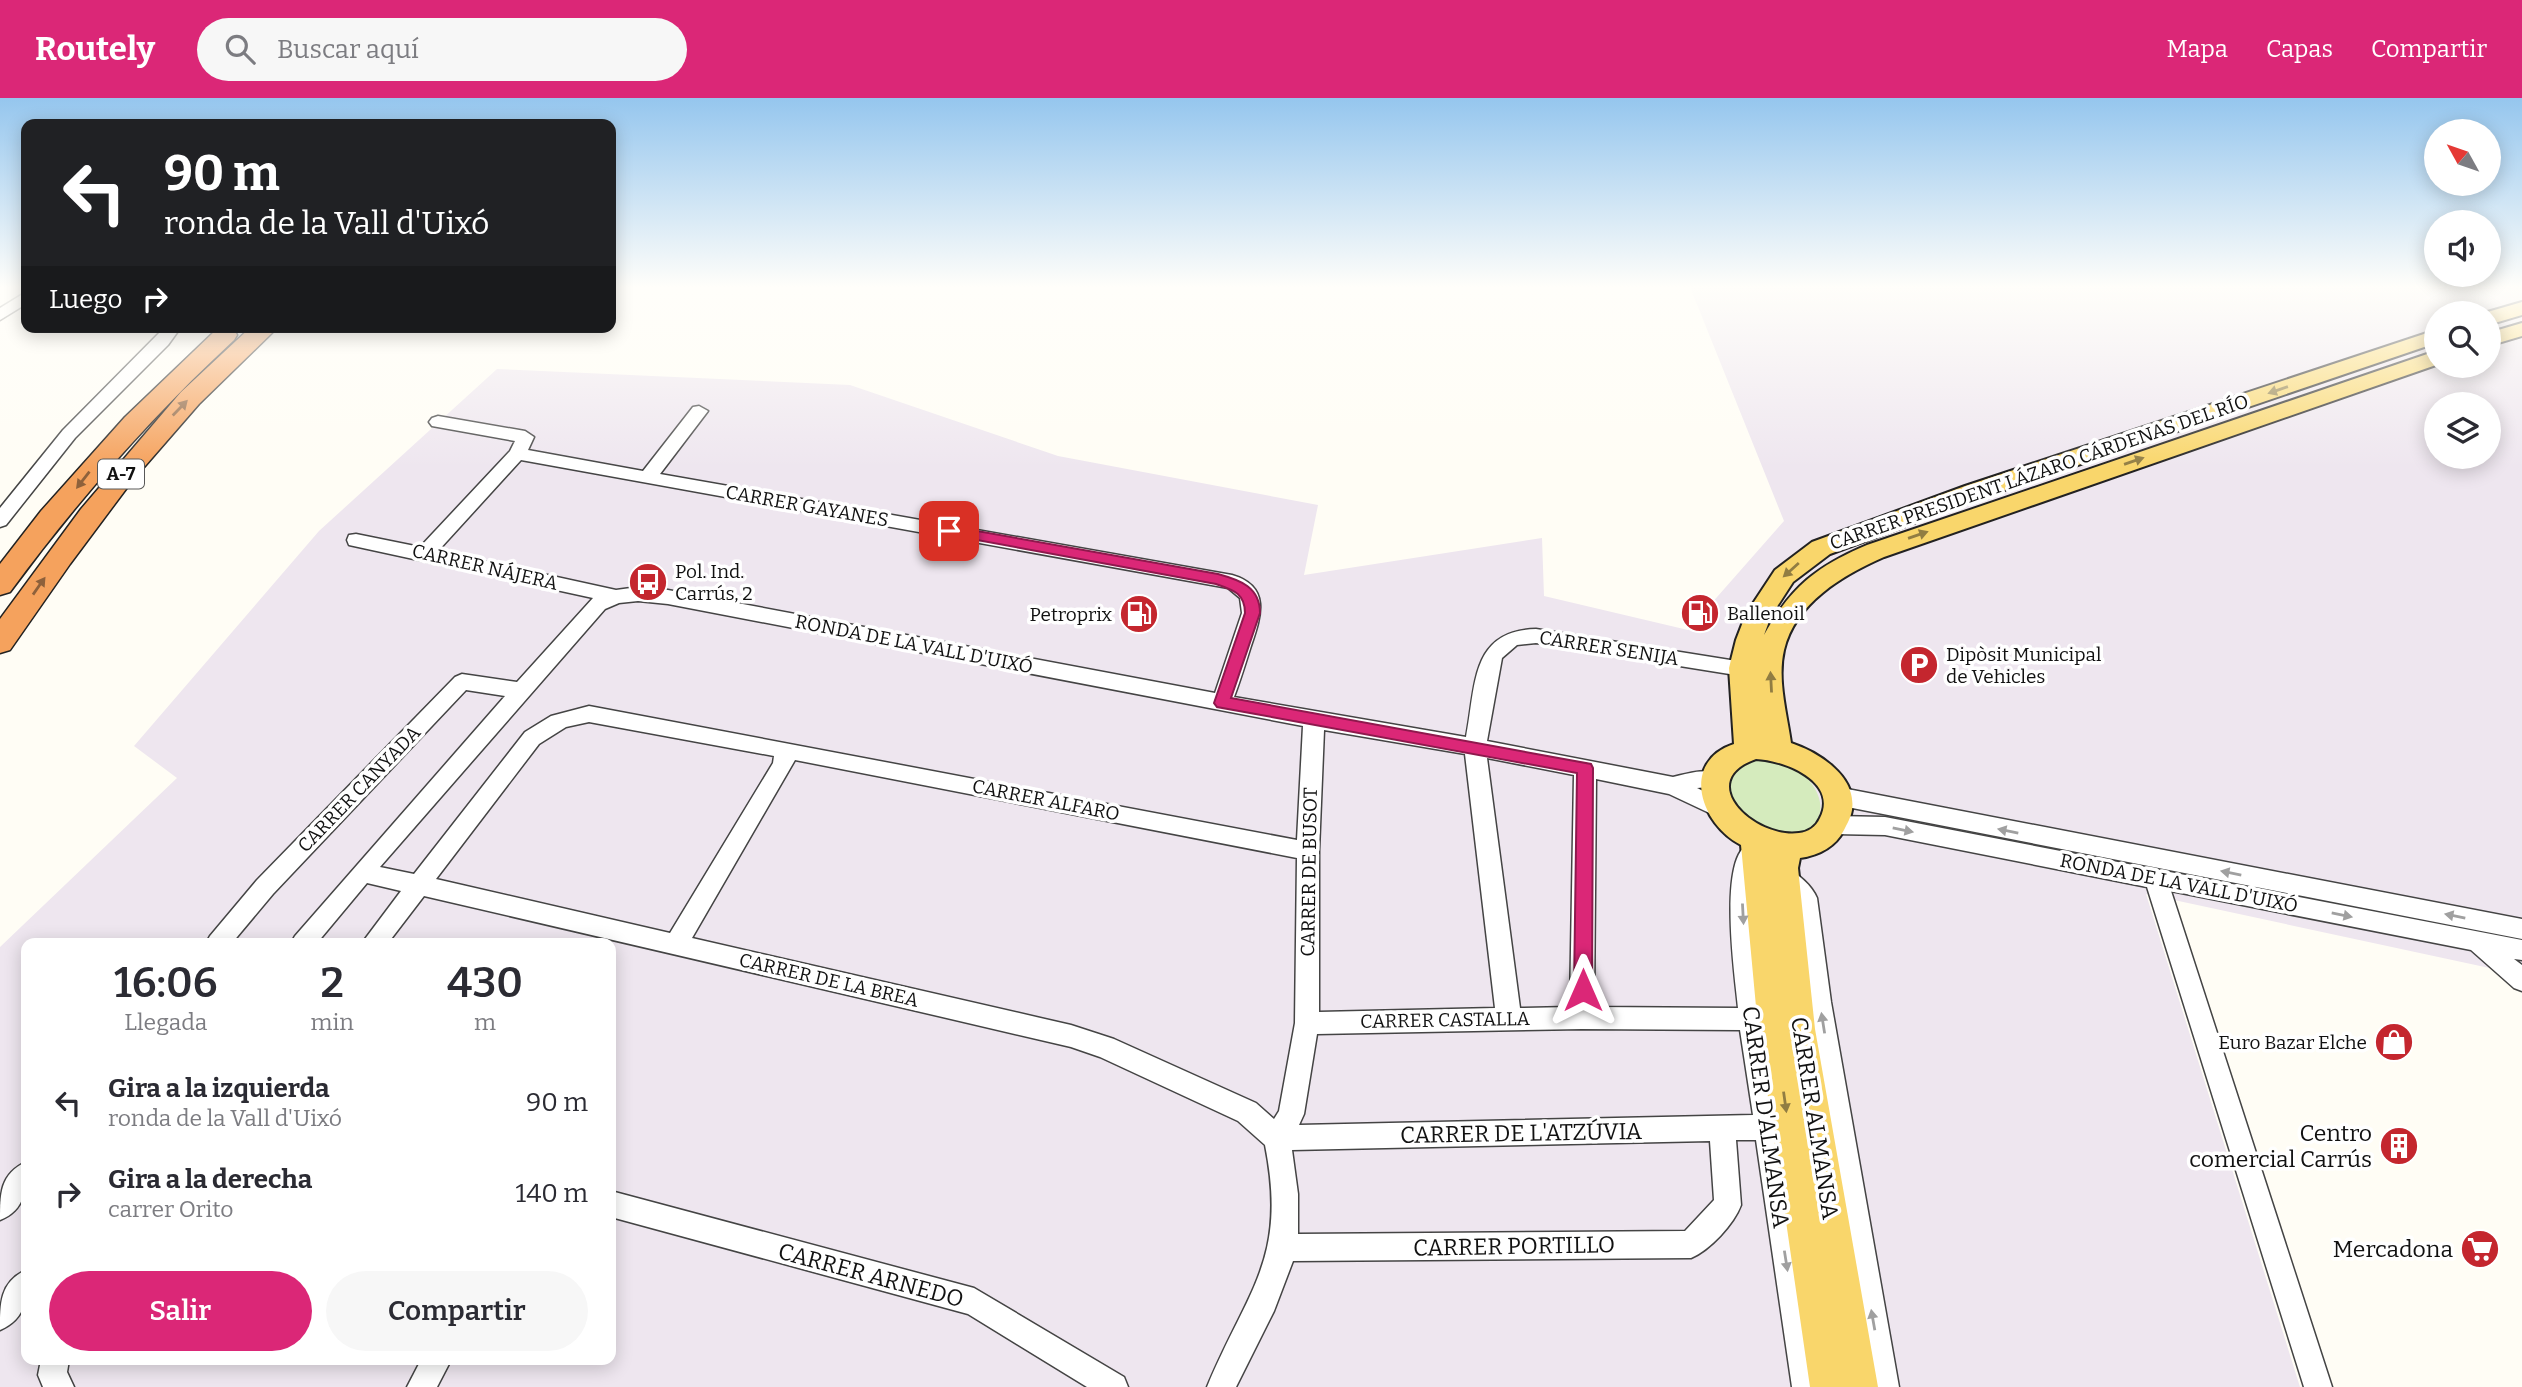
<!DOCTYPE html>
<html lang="es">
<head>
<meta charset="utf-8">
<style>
	body { margin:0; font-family:Bitter,serif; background:#f7f7f7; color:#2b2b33; height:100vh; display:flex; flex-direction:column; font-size:26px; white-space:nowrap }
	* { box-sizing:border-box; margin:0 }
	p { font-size:23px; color:#7c7c81 }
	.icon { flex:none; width:38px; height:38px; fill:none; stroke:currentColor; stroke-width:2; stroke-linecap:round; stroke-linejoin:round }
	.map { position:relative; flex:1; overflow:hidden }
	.sheet { position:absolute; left:21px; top:840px; width:595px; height:427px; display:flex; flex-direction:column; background:#fff; border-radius:14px; box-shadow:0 4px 18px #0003 }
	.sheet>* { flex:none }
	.banner { position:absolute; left:21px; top:21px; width:595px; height:214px; border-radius:14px; box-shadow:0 4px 18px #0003; background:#202124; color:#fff; overflow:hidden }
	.needle { width:46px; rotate:310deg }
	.fabs { position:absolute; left:2424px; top:21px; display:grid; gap:14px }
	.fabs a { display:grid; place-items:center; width:77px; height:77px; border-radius:50%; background:#fff; box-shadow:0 4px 18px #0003; font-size:35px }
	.pin { position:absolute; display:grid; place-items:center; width:60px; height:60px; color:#fff; margin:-30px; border-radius:14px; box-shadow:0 4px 10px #0006 }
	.me { position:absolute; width:77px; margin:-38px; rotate:0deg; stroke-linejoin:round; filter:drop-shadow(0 0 5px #0008) }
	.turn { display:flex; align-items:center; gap:24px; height:147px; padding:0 28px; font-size:32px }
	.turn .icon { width:91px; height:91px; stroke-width:2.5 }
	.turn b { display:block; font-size:49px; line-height:60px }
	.then { display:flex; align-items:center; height:66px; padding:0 28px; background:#0003; gap:14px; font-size:26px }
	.eta { display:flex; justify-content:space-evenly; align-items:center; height:119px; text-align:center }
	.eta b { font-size:42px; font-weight:600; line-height:49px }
	.action { display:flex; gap:14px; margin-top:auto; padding:14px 28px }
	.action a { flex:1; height:80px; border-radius:42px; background:#db2777; color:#fff; font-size:28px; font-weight:600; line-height:80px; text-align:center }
	.action a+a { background:#f7f7f7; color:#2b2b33 }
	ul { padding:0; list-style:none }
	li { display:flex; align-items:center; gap:21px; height:91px; padding:0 28px }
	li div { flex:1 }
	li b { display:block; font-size:26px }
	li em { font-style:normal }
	header { display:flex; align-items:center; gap:42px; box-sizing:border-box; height:98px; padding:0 35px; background:#db2777; color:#fff }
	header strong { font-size:33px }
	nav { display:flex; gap:38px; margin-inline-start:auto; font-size:24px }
	.search { width:490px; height:63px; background:#f7f7f7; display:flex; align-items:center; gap:18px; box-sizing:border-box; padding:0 24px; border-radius:38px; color:#7c7c81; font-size:26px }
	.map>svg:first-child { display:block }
	.industrial { fill:#eee6ef; fill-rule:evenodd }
	.green { fill:#d5ebbd }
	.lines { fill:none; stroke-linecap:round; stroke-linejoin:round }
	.minor-casing { stroke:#444; stroke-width:3 }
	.major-casing { stroke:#222; stroke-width:4 }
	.highway-casing { stroke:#222; stroke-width:3 }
	.minor { fill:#fff; fill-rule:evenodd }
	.major { fill:#f9d66b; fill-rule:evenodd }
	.highway { fill:#f5a25d; fill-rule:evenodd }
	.oneway { fill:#917d42 }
	.oneway2 { fill:#8e613b }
	.oneway3 { fill:#a0a0a0 }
	.route { fill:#db2777; stroke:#8e194d; stroke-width:2 }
	.labels { text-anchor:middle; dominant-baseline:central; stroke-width:7; stroke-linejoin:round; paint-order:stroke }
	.shield { fill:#fff; stroke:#585858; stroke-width:2 }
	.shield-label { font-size:18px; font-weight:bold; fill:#111 }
	.street-label { font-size:19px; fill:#111; stroke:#fff }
	.poi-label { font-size:19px; fill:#111; stroke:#fff; text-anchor:start }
	.near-street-label { font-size:23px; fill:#111; stroke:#fff }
	.near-poi-label { font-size:23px; fill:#111; stroke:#fff; text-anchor:end }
</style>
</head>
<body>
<header>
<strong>Routely</strong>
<div class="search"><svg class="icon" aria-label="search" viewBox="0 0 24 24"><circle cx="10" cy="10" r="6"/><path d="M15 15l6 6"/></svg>Buscar aquí</div>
<nav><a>Mapa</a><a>Capas</a><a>Compartir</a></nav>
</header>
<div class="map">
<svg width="2522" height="1289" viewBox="0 0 2522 1289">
	<rect width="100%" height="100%" fill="#fffdf5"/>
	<path class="industrial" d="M 1690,189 L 2522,189 L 2522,877 L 2146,796 L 2300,1289 L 0,1289 L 0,849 L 177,680 L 134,648 L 319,433 L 497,271 L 850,287 L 1058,358 L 1318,407 L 1304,477 L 1542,440 L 1544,498 L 1688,532 L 1784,423 ZM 2436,215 L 2488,215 L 2488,268 L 2436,268 ZM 2436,306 L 2488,306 L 2488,359 L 2436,359 ZM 26,845 L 611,845 L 611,1262 L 26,1262 Z"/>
	<path class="green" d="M 1756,661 C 1767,661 1777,662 1788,666 C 1816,679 1838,719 1801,735 C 1795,737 1786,740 1779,738 C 1765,735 1748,724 1735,718 L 1725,681 L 1731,671 Z"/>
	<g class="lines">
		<g class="minor-casing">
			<g id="minor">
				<path d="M 26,194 L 26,206 L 0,222 L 0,210 Z"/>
				<path d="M 165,229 L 181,229 L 168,247 L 75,340 L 6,427 L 0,429 L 0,410 L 63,332 Z"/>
				<path d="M 699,308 L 708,313 L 660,376 L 1232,477 C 1273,489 1260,521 1250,551 C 1245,567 1240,583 1234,599 L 1466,639 C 1476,589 1470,532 1536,531 L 1749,565 L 1752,570 L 1749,575 L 1742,578 L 1536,545 L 1517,547 L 1502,560 L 1487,643 L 1673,679 C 1690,675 1703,670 1721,676 L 1724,682 L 1721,688 L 1697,690 L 1728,705 L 1731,711 L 1728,717 L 1720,720 L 1669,696 L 1596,681 L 1594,909 L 1738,910 C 1736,885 1712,729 1762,746 L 1765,753 L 1755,769 L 1753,808 L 1763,921 L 1820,1289 L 1792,1289 L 1756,1042 L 1736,1042 L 1741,1107 C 1734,1126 1710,1152 1691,1160 L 1293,1163 L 1274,1213 L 1236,1289 L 1207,1289 C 1247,1192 1288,1162 1265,1047 L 1238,1023 L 1100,959 L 1071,949 L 424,798 L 388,845 L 362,845 L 401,793 L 367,785 L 317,845 L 291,845 L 295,838 L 505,598 L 466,592 L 273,796 L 232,845 L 206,845 L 210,838 L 257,782 L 455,579 L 462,576 L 517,584 L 593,500 L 349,447 L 347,442 L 349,437 L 356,436 L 420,449 L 510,353 L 515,343 L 432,328 L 429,324 L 432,320 L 438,318 L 525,333 L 534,339 L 528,352 L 643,373 L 693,309 ZM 521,362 L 1228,490 L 1240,500 L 1242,515 L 1215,595 L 668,492 L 638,489 L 616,492 L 438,453 ZM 638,503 L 668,506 L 1303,628 L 1297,742 L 589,608 L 551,618 L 525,634 L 414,776 L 380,769 L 605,511 L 619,505 ZM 589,624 L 774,658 L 773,665 L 670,835 L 436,781 L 539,646 L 566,629 ZM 1324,632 L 1465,656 L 1495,910 L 1319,914 L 1319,753 ZM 1487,660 L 1574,677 L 1570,909 L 1520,910 ZM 795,662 L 1297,760 L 1295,925 L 1279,1013 L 1274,1021 L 1256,1005 L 1114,941 L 1071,927 L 692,840 ZM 1582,931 L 1740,932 L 1753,1017 L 1299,1027 L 1304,1016 L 1317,936 ZM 1710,1043 L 1714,1102 L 1685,1133 L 1298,1136 L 1298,1096 L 1292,1052 Z"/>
				<path d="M 1837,689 L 2522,821 L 2522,841 L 1837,707 L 1829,704 L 1826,698 L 1829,692 Z"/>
				<path d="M 1835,718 L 1885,719 L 2522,842 L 2522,862 L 2514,861 L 2522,867 L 2522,893 L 2514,890 L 2471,852 L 2171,793 L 2332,1289 L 2304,1289 L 2147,789 L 1885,737 L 1835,736 L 1827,733 L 1824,727 L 1827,721 Z"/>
				<path d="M 1785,770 C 1798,775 1812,788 1817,800 L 1831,904 L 1899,1289 L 1871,1289 L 1834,1077 L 1807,904 L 1795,804 L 1774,780 L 1777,773 Z"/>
				<path d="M 26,1064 C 27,1089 26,1112 0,1122 C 0,1096 0,1076 26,1064 Z"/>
				<path d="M 611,1093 L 974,1190 L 1124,1279 L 1128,1289 L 1087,1289 L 968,1216 L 611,1119 Z"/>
				<path d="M 26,1172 C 27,1198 28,1220 0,1232 C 0,1205 0,1184 26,1172 Z"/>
				<path d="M 41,1262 L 69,1262 L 67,1274 L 74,1289 L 43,1289 L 38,1277 Z"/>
				<path d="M 421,1262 L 451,1262 L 437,1289 L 407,1289 Z"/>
			</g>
		</g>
		<g class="major-casing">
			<g id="major">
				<path d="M 2522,204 L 2522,217 L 2488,227 L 2488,215 L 2484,215 Z"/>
				<path d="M 2522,225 L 2522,238 L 2488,248 L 2488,235 Z"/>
				<path d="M 2436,232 L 2436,245 L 1981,400 L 1830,456 L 1793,484 L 1771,518 L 1764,537 C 1791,489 1817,468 1867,447 L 2436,253 L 2436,267 L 1884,459 C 1843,477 1795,505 1784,552 C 1777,582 1787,616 1791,645 C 1818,654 1857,678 1852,712 C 1851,719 1847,726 1844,732 C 1835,749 1820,757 1800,760 L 1798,770 L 1815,931 L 1878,1289 L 1810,1289 L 1758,930 L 1741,747 C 1700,726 1680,664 1734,646 L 1729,570 L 1736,542 L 1746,516 L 1775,472 L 1812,444 L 1965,388 ZM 1756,661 C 1783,662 1839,683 1820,720 C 1816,729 1808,734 1799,735 C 1754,741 1693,683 1756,661 Z"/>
			</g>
		</g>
		<g class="highway-casing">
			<g id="highway">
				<path d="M 251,229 L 278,229 L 199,306 L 132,383 L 70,466 L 10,552 L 0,555 L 0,521 L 81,411 L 181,294 Z"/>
				<path d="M 225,230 L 234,232 L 237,237 L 234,242 C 151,319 77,403 10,494 L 0,497 L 0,466 L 41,413 L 125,319 L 216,232 Z"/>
			</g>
		</g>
		<use href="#minor" class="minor"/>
		<use href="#major" class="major"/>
		<use href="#highway" class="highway"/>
	</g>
	<defs><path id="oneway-solid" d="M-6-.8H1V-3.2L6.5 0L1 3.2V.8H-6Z" transform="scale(1.75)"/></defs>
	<g class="oneway">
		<use href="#oneway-solid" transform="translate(2278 292) rotate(161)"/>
		<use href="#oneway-solid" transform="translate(2134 363) rotate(-19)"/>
		<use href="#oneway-solid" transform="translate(1918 437) rotate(-19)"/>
		<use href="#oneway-solid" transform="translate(1791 472) rotate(138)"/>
		<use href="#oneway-solid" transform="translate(1771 584) rotate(-93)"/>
		<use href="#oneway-solid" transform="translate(1785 1004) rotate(82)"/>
	</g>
	<g class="oneway2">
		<use href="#oneway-solid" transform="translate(180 310) rotate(-46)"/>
		<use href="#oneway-solid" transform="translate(83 382) rotate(128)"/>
		<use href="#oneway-solid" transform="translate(39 488) rotate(-55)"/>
	</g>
	<g class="oneway3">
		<use href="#oneway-solid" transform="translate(1903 732) rotate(11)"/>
		<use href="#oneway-solid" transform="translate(2008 733) rotate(-169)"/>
		<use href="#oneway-solid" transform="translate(2231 775) rotate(-169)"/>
		<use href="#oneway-solid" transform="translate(1743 816) rotate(87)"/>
		<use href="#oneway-solid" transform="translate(2342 817) rotate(11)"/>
		<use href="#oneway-solid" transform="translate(2455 818) rotate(-169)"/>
		<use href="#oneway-solid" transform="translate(1823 925) rotate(-99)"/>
		<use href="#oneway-solid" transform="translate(1786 1163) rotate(81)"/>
		<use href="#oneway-solid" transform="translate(1873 1222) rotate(-100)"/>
	</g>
	<linearGradient id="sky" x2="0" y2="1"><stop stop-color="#95c6ee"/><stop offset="0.51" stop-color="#fffefa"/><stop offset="1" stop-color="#fffefa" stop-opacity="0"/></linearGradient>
	<rect width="2522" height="370" fill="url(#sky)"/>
	<path class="route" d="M 949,428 L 1218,476 C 1240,482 1260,489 1260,515 L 1231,600 L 1591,666 L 1593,670 L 1592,892 L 1589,898 L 1583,900 L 1576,898 L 1574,892 L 1577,675 L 1217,609 L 1214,605 L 1245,515 C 1245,495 1233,492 1216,486 L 944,436 L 944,429 Z"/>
	<defs>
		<g id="bus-disc" transform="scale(2.0125)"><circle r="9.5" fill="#c4262e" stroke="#fff"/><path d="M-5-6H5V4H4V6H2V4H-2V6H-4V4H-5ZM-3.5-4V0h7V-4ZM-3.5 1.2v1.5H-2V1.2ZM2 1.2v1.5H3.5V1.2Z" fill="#fff"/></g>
		<g id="fuel-disc" transform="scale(2.0125)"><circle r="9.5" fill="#c4262e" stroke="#fff"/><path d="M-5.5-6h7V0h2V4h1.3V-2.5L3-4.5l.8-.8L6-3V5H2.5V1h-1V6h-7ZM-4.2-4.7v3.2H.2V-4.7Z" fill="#fff"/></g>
		<g id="parking-disc" transform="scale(2.0125)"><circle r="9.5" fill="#c4262e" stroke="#fff"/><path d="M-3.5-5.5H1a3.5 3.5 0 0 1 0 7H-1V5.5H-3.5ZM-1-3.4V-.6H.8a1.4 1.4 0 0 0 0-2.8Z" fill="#fff"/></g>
		<g id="shop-disc" transform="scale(2.0125)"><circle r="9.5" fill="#c4262e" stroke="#fff"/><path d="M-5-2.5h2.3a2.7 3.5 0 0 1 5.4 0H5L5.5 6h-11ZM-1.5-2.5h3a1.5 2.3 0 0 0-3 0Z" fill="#fff"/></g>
		<g id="building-disc" transform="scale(2.0125)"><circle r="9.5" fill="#c4262e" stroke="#fff"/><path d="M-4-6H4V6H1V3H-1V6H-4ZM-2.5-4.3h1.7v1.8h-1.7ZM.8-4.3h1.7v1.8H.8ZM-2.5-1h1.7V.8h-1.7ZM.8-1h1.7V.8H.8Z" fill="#fff"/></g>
		<g id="supermarket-disc" transform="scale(2.0125)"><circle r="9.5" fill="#c4262e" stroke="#fff"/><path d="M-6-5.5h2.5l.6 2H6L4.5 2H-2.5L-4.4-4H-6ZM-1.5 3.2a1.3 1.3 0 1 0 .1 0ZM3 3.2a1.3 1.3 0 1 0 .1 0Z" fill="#fff"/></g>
	</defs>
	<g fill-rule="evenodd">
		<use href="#bus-disc" x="648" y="484"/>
		<use href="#fuel-disc" x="1700" y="515"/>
		<use href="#fuel-disc" x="1139" y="516"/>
		<use href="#parking-disc" x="1919" y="567"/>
		<use href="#shop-disc" x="2394" y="944"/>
		<use href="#building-disc" x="2399" y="1048"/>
		<use href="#supermarket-disc" x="2480" y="1151"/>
	</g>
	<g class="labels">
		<rect class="shield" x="98" y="361.5" width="46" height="29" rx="5"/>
		<g class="shield-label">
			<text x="121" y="376">A-7</text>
		</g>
		<g class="street-label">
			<text transform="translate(2039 374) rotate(-19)">CARRER PRESIDENT LÁZARO CÁRDENAS DEL RÍO</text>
			<text transform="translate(807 408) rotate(10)">CARRER GAYANES</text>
			<text transform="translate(485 469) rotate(13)">CARRER NÁJERA</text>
			<text transform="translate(914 546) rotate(11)">RONDA DE LA VALL D'UIXÓ</text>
			<text transform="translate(1609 550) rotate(9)">CARRER SENIJA</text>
			<text transform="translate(359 691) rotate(-46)">CARRER CANYADA</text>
			<text transform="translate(1046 702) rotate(11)">CARRER ALFARO</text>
			<text transform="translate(1309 774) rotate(-89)">CARRER DE BUSOT</text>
			<text transform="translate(2179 785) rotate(11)">RONDA DE LA VALL D'UIXÓ</text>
			<text transform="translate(829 882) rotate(13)">CARRER DE LA BREA</text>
			<text transform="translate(1445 922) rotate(-1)">CARRER CASTALLA</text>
		</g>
		<g class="poi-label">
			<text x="675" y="473">Pol. Ind.<tspan x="675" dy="22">Carrús, 2</tspan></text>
			<text x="1727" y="515">Ballenoil</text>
			<text x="1112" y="516" text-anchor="end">Petroprix</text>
			<text x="1946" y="556">Dipòsit Municipal<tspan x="1946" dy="22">de Vehicles</tspan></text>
			<text x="2367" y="944" text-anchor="end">Euro Bazar Elche</text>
		</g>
		<g class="near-street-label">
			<text transform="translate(1766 1019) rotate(82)">CARRER D'ALMANSA</text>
			<text transform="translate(1815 1020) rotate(81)">CARRER ALMANSA</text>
			<text transform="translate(1521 1035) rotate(-1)">CARRER DE L'ATZÚVIA</text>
			<text transform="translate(1514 1148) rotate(-1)">CARRER PORTILLO</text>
			<text transform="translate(871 1177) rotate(15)">CARRER ARNEDO</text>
		</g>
		<g class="near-poi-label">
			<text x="2372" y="1035">Centro<tspan x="2372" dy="26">comercial Carrús</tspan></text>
			<text x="2453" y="1151">Mercadona</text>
		</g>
	</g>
</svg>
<div class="fabs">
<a><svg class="needle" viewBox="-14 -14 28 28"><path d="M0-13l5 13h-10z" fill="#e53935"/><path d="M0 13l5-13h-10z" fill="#7c7c81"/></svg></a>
<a><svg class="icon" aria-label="sound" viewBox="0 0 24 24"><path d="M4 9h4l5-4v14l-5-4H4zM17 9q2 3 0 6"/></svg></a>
<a><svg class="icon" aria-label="search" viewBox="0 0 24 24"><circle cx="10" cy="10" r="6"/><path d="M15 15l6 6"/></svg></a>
<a><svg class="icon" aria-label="layers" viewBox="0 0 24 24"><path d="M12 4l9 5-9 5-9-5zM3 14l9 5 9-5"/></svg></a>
</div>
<div class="pin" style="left:949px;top:433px;background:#d93025"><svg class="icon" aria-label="arrive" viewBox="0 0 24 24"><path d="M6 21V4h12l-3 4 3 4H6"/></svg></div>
<svg class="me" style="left:1583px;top:892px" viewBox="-20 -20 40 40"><path d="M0-17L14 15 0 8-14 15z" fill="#db2777" stroke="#fff" stroke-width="4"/></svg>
<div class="banner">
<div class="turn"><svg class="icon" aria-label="left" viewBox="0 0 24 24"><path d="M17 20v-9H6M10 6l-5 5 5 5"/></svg><div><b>90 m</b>ronda de la Vall d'Uixó</div></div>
<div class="then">Luego<svg class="icon" aria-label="right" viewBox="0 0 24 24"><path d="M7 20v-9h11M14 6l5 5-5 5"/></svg></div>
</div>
<section class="sheet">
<div class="eta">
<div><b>16:06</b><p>Llegada</p></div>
<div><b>2</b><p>min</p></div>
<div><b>430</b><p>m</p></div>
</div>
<ul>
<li><svg class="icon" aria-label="left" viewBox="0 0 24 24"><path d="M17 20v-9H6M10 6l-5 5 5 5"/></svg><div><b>Gira a la izquierda</b><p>ronda de la Vall d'Uixó</p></div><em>90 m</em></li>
<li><svg class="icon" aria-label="right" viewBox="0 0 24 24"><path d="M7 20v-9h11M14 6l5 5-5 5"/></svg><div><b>Gira a la derecha</b><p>carrer Orito</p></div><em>140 m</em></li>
</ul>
<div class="action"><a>Salir</a><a>Compartir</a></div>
</section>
</div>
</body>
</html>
